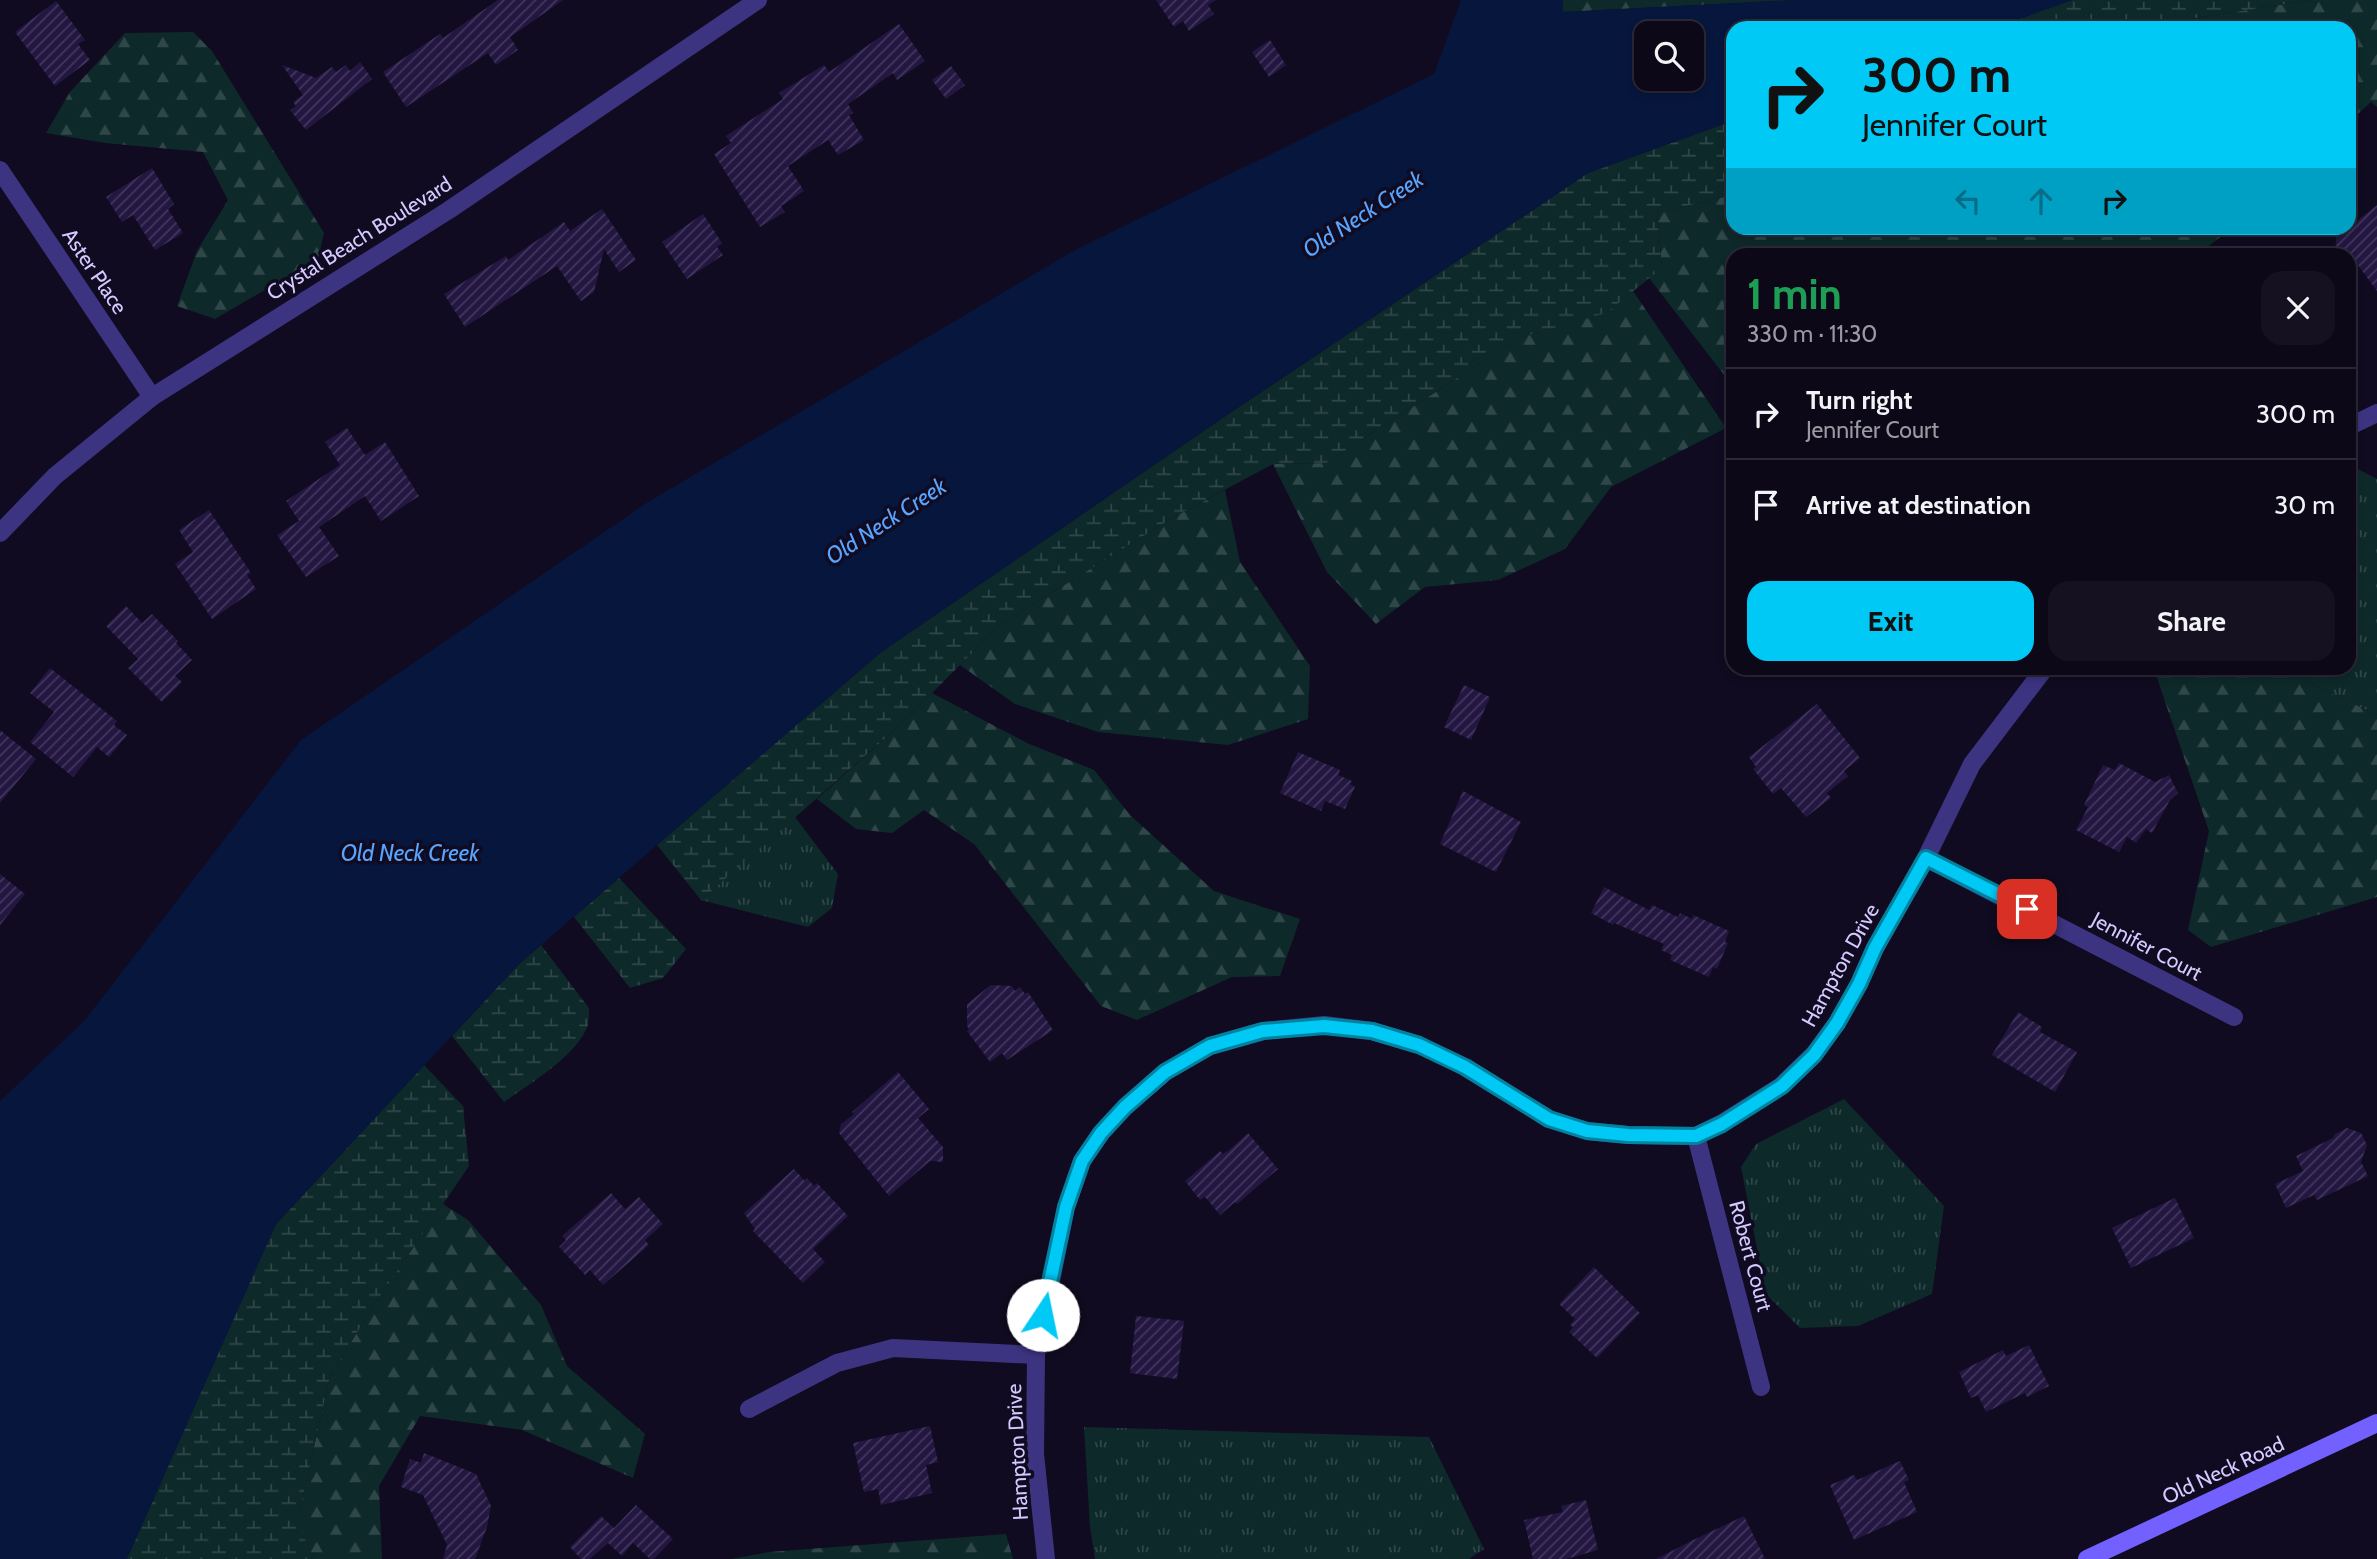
<!DOCTYPE html>
<html lang="en">
<head>
<meta charset="utf-8">
<style>
	body { margin:0; font-family:Cabin,sans-serif; background:#151121; color:#f1f3f6; height:100vh; display:flex; flex-direction:column; font-size:26px; white-space:nowrap }
	* { box-sizing:border-box; margin:0 }
	p { font-size:23px; color:#9a9aa2 }
	.icon { flex:none; width:38px; height:38px; fill:none; stroke:currentColor; stroke-width:2; stroke-linecap:round; stroke-linejoin:round }
	.map { position:relative; flex:1; overflow:hidden }
	.panel { position:absolute; left:1726px; top:248px; width:630px; height:427px; display:flex; flex-direction:column; background:#0c0818; border-radius:21px; box-shadow:0 4px 10px #0003,0 0 0 2px #2c2937 }
	.panel>* { flex:none }
	.banner { position:absolute; left:1726px; top:21px; width:630px; height:214px; border-radius:21px; box-shadow:0 4px 10px #0003,0 0 0 2px #2c2937; background:#00c9f5; color:#111; overflow:hidden }
	.fabs { position:absolute; left:1634px; top:21px; display:grid; gap:14px }
	.fabs a { display:grid; place-items:center; width:70px; height:70px; border-radius:14px; background:#0c0818; box-shadow:0 4px 10px #0003,0 0 0 2px #2c2937; font-size:35px }
	.pin { position:absolute; display:grid; place-items:center; width:60px; height:60px; color:#fff; margin:-30px; border-radius:14px; box-shadow:0 4px 10px #0006 }
	.me { position:absolute; width:77px; margin:-38px; rotate:11deg; stroke-linejoin:round; filter:drop-shadow(0 0 5px #0008) }
	.turn { display:flex; align-items:center; gap:24px; height:147px; padding:0 21px; font-size:32px }
	.turn .icon { width:91px; height:91px; stroke-width:2.5 }
	.turn b { display:block; font-size:49px; line-height:60px }
	.lanes { display:flex; align-items:center; height:66px; padding:0 21px; background:#0003; justify-content:center; gap:35px; direction:ltr }
	.lanes .off { opacity:.35 }
	.round { display:grid; place-items:center; flex:none; width:74px; height:74px; border-radius:21px; background:#151121 }
	.head { display:flex; align-items:center; justify-content:space-between; height:119px; padding:0 21px }
	h1 { font-size:42px; font-weight:800; line-height:52px; color:#1e9e55 }
	.cta { display:flex; gap:14px; margin-top:auto; padding:14px 21px }
	.cta a { flex:1; height:80px; border-radius:21px; background:#00c9f5; color:#111; font-size:28px; font-weight:800; line-height:80px; text-align:center }
	.cta a+a { background:#151121; color:#f1f3f6 }
	ul { padding:0; list-style:none }
	li { display:flex; align-items:center; gap:21px; height:91px; padding:0 21px; border-top:2px solid #2c2937 }
	li div { flex:1 }
	li b { display:block; font-size:26px }
	li em { font-style:normal }
	.map>svg:first-child { display:block }
	.grass { fill:url(#grass-tufts) }
	.forest { fill:url(#forest-firs) }
	.wetland { fill:url(#wetland-marsh) }
	.water { fill:#07163d; fill-rule:evenodd }
	.building { fill:url(#building-hatch) }
	.lines { fill:none; stroke-linecap:round; stroke-linejoin:round }
	.street { stroke:#3d3481; stroke-width:18 }
	.secondary { stroke:#7261ff; stroke-width:18 }
	.route-casing { stroke:#00839f; stroke-width:18 }
	.route { stroke:#00c9f5; stroke-width:12 }
	.labels { text-anchor:middle; dominant-baseline:central; stroke-width:7; stroke-linejoin:round; paint-order:stroke }
	.street-label { font-size:21px; fill:#d4caff; stroke:#100b20 }
	.water-label { font-size:23px; font-style:italic; fill:#58a4ff; stroke:#100b20 }
</style>
</head>
<body>
<div class="map">
<svg width="2377" height="1559" viewBox="0 0 2377 1559">
	<defs>
		<pattern id="grass-tufts" width="24" height="20" patternUnits="userSpaceOnUse" patternTransform="scale(1.75)"><rect width="24" height="20" fill="#0e292a"/><path d="M3 7l-1-3M5 7V3M7 7l1-3M15 17l-1-3M17 17v-4M19 17l1-3" fill="none" stroke="#30474a"/></pattern>
		<pattern id="forest-firs" width="22" height="20" patternUnits="userSpaceOnUse" patternTransform="scale(1.75)"><rect width="22" height="20" fill="#0e292a"/><path d="M5 1l3.5 6h-7zM16 11l3.5 6h-7z" fill="#30474a"/></pattern>
		<pattern id="wetland-marsh" width="20" height="14" patternUnits="userSpaceOnUse" patternTransform="scale(1.75)"><rect width="20" height="14" fill="#0e292a"/><path d="M1 5h8M5 5V1M11 12h8M15 12V8" fill="none" stroke="#30474a"/></pattern>
		<pattern id="building-hatch" width="6" height="6" patternUnits="userSpaceOnUse" patternTransform="scale(1.75)"><rect width="6" height="6" fill="#231741"/><path d="M-1 1l2-2M0 6l6-6M5 7l2-2" fill="none" stroke="#42375e"/></pattern>
	</defs>
	<rect width="100%" height="100%" fill="#100b20"/>
	<g class="grass">
		<path d="M 2354,467 L 2377,479 L 2377,715 L 2314,685 L 2297,669 L 2348,668 L 2348,471 Z"/>
		<path d="M 795,817 L 838,874 L 832,908 L 808,927 L 701,900 Z"/>
		<path d="M 1844,1099 L 1944,1206 L 1932,1294 L 1858,1326 L 1800,1328 L 1766,1294 L 1741,1167 L 1756,1144 Z"/>
		<path d="M 1084,1427 L 1429,1437 L 1484,1549 L 1469,1559 L 1095,1559 L 1090,1527 Z"/>
	</g>
	<g class="forest">
		<path d="M 1563,0 L 1797,0 L 1563,12 Z"/>
		<path d="M 2310,0 L 2377,0 L 2377,107 L 2371,102 L 2349,122 L 2348,28 L 2133,28 Z"/>
		<path d="M 193,32 L 212,51 L 324,233 L 318,259 L 215,319 L 177,306 L 197,251 L 228,200 L 203,152 L 105,143 L 46,133 L 70,92 L 125,33 Z"/>
		<path d="M 1732,195 L 1732,228 L 2232,228 L 2197,255 L 1732,256 L 1732,385 L 1649,278 L 1662,268 L 1657,213 Z"/>
		<path d="M 1633,291 L 1726,428 L 1611,487 L 1565,549 L 1498,580 L 1425,587 L 1376,624 L 1327,572 L 1273,464 L 1326,463 L 1519,338 L 1605,313 Z"/>
		<path d="M 1225,490 L 1240,562 L 1310,666 L 1308,719 L 1228,745 L 1098,732 L 1015,704 L 960,665 L 1001,624 L 1174,517 Z"/>
		<path d="M 2154,669 L 2297,669 L 2314,685 L 2377,715 L 2377,897 L 2211,947 L 2188,930 L 2209,831 Z"/>
		<path d="M 932,693 L 1027,743 L 1094,770 L 1130,815 L 1214,891 L 1300,919 L 1280,976 L 1232,977 L 1137,1020 L 1101,1006 L 974,844 L 924,810 L 892,833 L 856,829 L 817,799 L 899,726 Z"/>
		<path d="M 443,1204 L 468,1220 L 541,1305 L 567,1366 L 645,1434 L 633,1478 L 522,1430 L 420,1416 L 379,1486 L 382,1559 L 314,1559 L 297,1522 L 330,1376 L 376,1302 Z"/>
		<path d="M 1006,1534 L 1013,1559 L 731,1559 L 769,1552 Z"/>
	</g>
	<g class="wetland">
		<path d="M 2072,0 L 2310,0 L 2133,28 L 1994,28 Z"/>
		<path d="M 1732,121 L 1732,195 L 1657,213 L 1662,268 L 1606,313 L 1519,338 L 1326,463 L 1273,464 L 1174,517 L 1001,624 L 899,726 L 701,900 L 657,845 L 880,653 L 1221,419 L 1588,173 Z"/>
		<path d="M 619,878 L 686,949 L 663,978 L 630,988 L 574,917 Z"/>
		<path d="M 541,945 L 589,1008 C 589,1013 589,1020 588,1025 C 578,1055 529,1084 504,1102 L 452,1036 L 519,964 Z"/>
		<path d="M 424,1065 L 463,1106 L 469,1166 L 376,1302 L 330,1376 L 297,1522 L 314,1559 L 121,1559 L 276,1224 Z"/>
	</g>
	<path class="water" d="M 1461,0 L 1563,0 L 1563,12 L 1797,0 L 2072,0 L 1994,28 L 1732,28 L 1732,121 L 1588,173 L 1221,419 L 880,653 L 519,964 L 276,1224 L 127,1559 L 0,1559 L 0,1101 L 85,1020 L 301,740 L 648,502 L 1075,250 L 1434,74 ZM 1647,33 L 1692,33 L 1692,79 L 1647,79 Z"/>
	<g class="building">
		<path d="M 498,0 L 563,0 L 510,37 L 518,50 L 496,65 L 488,53 L 406,107 L 383,72 L 440,34 L 443,38 Z"/>
		<path d="M 1156,0 L 1216,0 L 1208,5 L 1214,14 L 1189,31 L 1183,21 L 1174,27 Z"/>
		<path d="M 56,1 L 85,40 L 78,44 L 90,60 L 55,86 L 15,32 Z"/>
		<path d="M 899,24 L 925,61 L 897,80 L 893,73 L 848,104 L 853,113 L 849,115 L 864,140 L 838,155 L 828,140 L 788,166 L 804,191 L 781,206 L 785,212 L 760,227 L 714,154 L 731,143 L 726,136 L 783,99 L 779,93 L 824,65 L 829,72 Z"/>
		<path d="M 1270,40 L 1286,65 L 1269,77 L 1252,52 Z"/>
		<path d="M 360,62 L 372,79 L 306,130 L 290,110 L 296,106 L 293,102 L 303,95 L 282,65 L 316,78 L 332,67 L 336,72 L 346,65 L 350,71 Z"/>
		<path d="M 951,66 L 965,85 L 946,99 L 932,80 Z"/>
		<path d="M 152,168 L 174,204 L 168,209 L 183,233 L 155,250 L 133,215 L 122,222 L 106,197 Z"/>
		<path d="M 2377,205 L 2377,291 L 2349,253 L 2335,252 L 2337,228 L 2348,228 Z"/>
		<path d="M 602,209 L 636,260 L 619,272 L 604,249 L 594,292 L 581,301 L 557,266 L 465,327 L 444,294 L 506,256 L 508,260 L 564,222 L 570,231 Z"/>
		<path d="M 703,214 L 722,243 L 717,247 L 723,255 L 687,279 L 662,242 Z"/>
		<path d="M 347,428 L 365,455 L 385,442 L 419,496 L 381,521 L 365,496 L 319,527 L 339,556 L 306,577 L 277,535 L 299,521 L 286,501 L 340,465 L 325,442 Z"/>
		<path d="M 209,510 L 251,573 L 247,575 L 256,589 L 212,619 L 175,564 L 193,552 L 179,530 Z"/>
		<path d="M 126,606 L 142,623 L 152,614 L 178,641 L 176,643 L 192,660 L 175,676 L 182,682 L 162,702 L 128,668 L 138,659 L 106,626 Z"/>
		<path d="M 50,668 L 117,721 L 114,725 L 127,735 L 109,757 L 97,747 L 73,777 L 30,742 L 54,712 L 30,693 Z"/>
		<path d="M 1464,685 L 1490,697 L 1471,740 L 1444,727 Z"/>
		<path d="M 1817,704 L 1860,758 L 1844,771 L 1848,776 L 1827,793 L 1831,798 L 1806,817 L 1781,788 L 1773,794 L 1753,769 L 1756,767 L 1749,757 Z"/>
		<path d="M 0,730 L 36,759 L 0,803 Z"/>
		<path d="M 1298,752 L 1340,770 L 1338,775 L 1352,781 L 1350,784 L 1355,787 L 1345,809 L 1325,801 L 1321,811 L 1280,793 Z"/>
		<path d="M 2119,763 L 2155,782 L 2169,775 L 2178,793 L 2170,800 L 2152,833 L 2146,829 L 2136,843 L 2127,837 L 2119,852 L 2076,830 L 2088,807 L 2084,805 L 2103,765 L 2115,770 Z"/>
		<path d="M 1463,791 L 1521,822 L 1496,872 L 1440,844 Z"/>
		<path d="M 0,874 L 25,894 L 0,925 Z"/>
		<path d="M 1604,887 L 1649,910 L 1652,905 L 1678,917 L 1680,913 L 1692,919 L 1693,915 L 1729,931 L 1725,942 L 1728,943 L 1717,969 L 1713,967 L 1709,977 L 1670,960 L 1672,955 L 1661,950 L 1664,944 L 1614,923 L 1613,925 L 1591,913 Z"/>
		<path d="M 991,985 L 1012,986 L 1015,991 L 1020,987 L 1025,994 L 1028,992 L 1053,1030 L 1007,1060 L 1002,1053 L 990,1062 L 967,1031 L 969,1029 L 967,1026 L 967,1004 Z"/>
		<path d="M 2018,1012 L 2042,1027 L 2040,1032 L 2077,1052 L 2055,1092 L 1992,1055 Z"/>
		<path d="M 898,1072 L 929,1109 L 918,1118 L 943,1147 L 943,1162 L 930,1161 L 889,1196 L 839,1133 L 841,1124 L 854,1114 L 852,1112 Z"/>
		<path d="M 2347,1128 L 2361,1133 L 2367,1145 L 2361,1162 L 2368,1176 L 2317,1200 L 2314,1195 L 2286,1208 L 2275,1184 L 2303,1171 L 2296,1156 L 2333,1138 L 2335,1134 Z"/>
		<path d="M 1248,1133 L 1278,1169 L 1237,1204 L 1235,1202 L 1220,1215 L 1205,1197 L 1200,1200 L 1185,1181 L 1220,1151 L 1223,1154 L 1229,1150 Z"/>
		<path d="M 794,1169 L 805,1181 L 807,1178 L 814,1186 L 817,1183 L 848,1216 L 813,1249 L 825,1262 L 803,1283 L 753,1231 L 755,1229 L 744,1213 Z"/>
		<path d="M 611,1193 L 625,1209 L 639,1197 L 663,1224 L 645,1240 L 649,1245 L 603,1285 L 590,1270 L 585,1275 L 559,1247 L 566,1240 L 562,1236 Z"/>
		<path d="M 2175,1198 L 2194,1238 L 2131,1268 L 2112,1228 Z"/>
		<path d="M 1594,1267 L 1640,1313 L 1597,1358 L 1569,1332 L 1573,1327 L 1570,1325 L 1575,1319 L 1559,1304 Z"/>
		<path d="M 1136,1316 L 1184,1321 L 1177,1379 L 1130,1373 Z"/>
		<path d="M 2029,1345 L 2049,1386 L 2027,1397 L 2025,1393 L 1986,1412 L 1978,1395 L 1971,1398 L 1959,1372 L 2003,1350 L 2006,1356 Z"/>
		<path d="M 930,1426 L 938,1462 L 926,1465 L 932,1493 L 881,1505 L 878,1489 L 864,1492 L 853,1443 Z"/>
		<path d="M 424,1453 L 476,1474 L 491,1506 L 487,1527 L 475,1559 L 443,1559 L 447,1545 L 423,1495 L 401,1487 L 410,1459 L 421,1463 Z"/>
		<path d="M 1900,1461 L 1909,1480 L 1904,1482 L 1917,1512 L 1854,1540 L 1830,1485 L 1854,1475 L 1857,1480 Z"/>
		<path d="M 1586,1500 L 1598,1550 L 1566,1559 L 1533,1559 L 1524,1520 L 1563,1512 L 1561,1506 Z"/>
		<path d="M 636,1505 L 673,1539 L 654,1559 L 650,1559 L 633,1543 L 622,1556 L 608,1543 L 590,1559 L 581,1559 L 570,1547 L 601,1516 L 614,1528 Z"/>
		<path d="M 1744,1516 L 1765,1559 L 1656,1559 L 1693,1540 Z"/>
	</g>
	<g class="lines">
		<g class="street">
			<path d="M 0,170 L 152,397"/>
			<path d="M 2348,427 L 2377,413"/>
			<path d="M 0,533 L 55,476 L 152,397 L 449,210 L 758,0"/>
			<path d="M 1926,858 L 2234,1017"/>
			<path d="M 1696,1136 L 1761,1387"/>
			<path d="M 749,1409 L 837,1363 L 893,1348 L 1036,1355"/>
			<path d="M 1046,1559 L 1035,1454 L 1036,1355 L 1066,1207 L 1082,1161 L 1101,1133 L 1125,1107 L 1165,1072 L 1210,1046 L 1263,1031 L 1324,1025 L 1372,1031 L 1419,1045 L 1465,1067 L 1549,1119 L 1587,1131 L 1628,1135 L 1696,1136 L 1722,1123 L 1781,1086 L 1814,1054 L 1837,1023 L 1859,984 L 1875,948 L 1926,858 L 1972,764 L 2045,668"/>
		</g>
		<path class="secondary" d="M 2087,1559 L 2377,1423"/>
	</g>
	<g class="lines">
		<g class="route-casing">
			<path id="route" d="M 1043,1315 L 1066,1207 L 1082,1161 L 1101,1133 L 1125,1107 L 1165,1072 L 1210,1046 L 1263,1031 L 1324,1026 L 1372,1031 L 1419,1045 L 1465,1067 L 1549,1119 L 1587,1131 L 1628,1135 L 1696,1136 L 1722,1124 L 1782,1086 L 1814,1055 L 1837,1023 L 1859,984 L 1875,948 L 1926,858 L 2027,909"/>
		</g>
		<use href="#route" class="route"/>
	</g>
	<g class="labels">
		<g class="street-label">
			<text transform="translate(359 238) rotate(-32)">Crystal Beach Boulevard</text>
			<text transform="translate(95 271) rotate(56)">Aster Place</text>
			<text transform="translate(2147 946) rotate(28)">Jennifer Court</text>
			<text transform="translate(1840 965) rotate(-61)">Hampton Drive</text>
			<text transform="translate(1751 1256) rotate(75)">Robert Court</text>
			<text transform="translate(1017 1452) rotate(-93)">Hampton Drive</text>
			<text transform="translate(2223 1470) rotate(-25)">Old Neck Road</text>
		</g>
		<g class="water-label">
			<text transform="translate(1363 214) rotate(-33)">Old Neck Creek</text>
			<text transform="translate(886 521) rotate(-33)">Old Neck Creek</text>
			<text x="410" y="853">Old Neck Creek</text>
		</g>
	</g>
</svg>
<div class="fabs">
<a><svg class="icon" aria-label="search" viewBox="0 0 24 24"><circle cx="10" cy="10" r="6"/><path d="M15 15l6 6"/></svg></a>
</div>
<div class="pin" style="left:2027px;top:909px;background:#d93025"><svg class="icon" aria-label="arrive" viewBox="0 0 24 24"><path d="M6 21V4h12l-3 4 3 4H6"/></svg></div>
<svg class="me" style="left:1043px;top:1315px" viewBox="-20 -20 40 40"><circle r="19" fill="#fff"/><path d="M0-13L10 11 0 6-10 11z" fill="#00c9f5"/></svg>
<div class="banner">
<div class="turn"><svg class="icon" aria-label="right" viewBox="0 0 24 24"><path d="M7 20v-9h11M14 6l5 5-5 5"/></svg><div><b>300 m</b>Jennifer Court</div></div>
<div class="lanes"><svg class="icon off" aria-label="left" viewBox="0 0 24 24"><path d="M17 20v-9H6M10 6l-5 5 5 5"/></svg><svg class="icon off" aria-label="ahead" viewBox="0 0 24 24"><path d="M12 20V5M6 11l6-6 6 6"/></svg><svg class="icon" aria-label="right" viewBox="0 0 24 24"><path d="M7 20v-9h11M14 6l5 5-5 5"/></svg></div>
</div>
<section class="panel">
<div class="head"><div><h1>1 min</h1><p>330 m · 11:30</p></div><a class="round"><svg class="icon" aria-label="close" viewBox="0 0 24 24"><path d="M6 6l12 12M18 6L6 18"/></svg></a></div>
<ul>
<li><svg class="icon" aria-label="right" viewBox="0 0 24 24"><path d="M7 20v-9h11M14 6l5 5-5 5"/></svg><div><b>Turn right</b><p>Jennifer Court</p></div><em>300 m</em></li>
<li><svg class="icon" aria-label="arrive" viewBox="0 0 24 24"><path d="M6 21V4h12l-3 4 3 4H6"/></svg><div><b>Arrive at destination</b></div><em>30 m</em></li>
</ul>
<div class="cta"><a>Exit</a><a>Share</a></div>
</section>
</div>
</body>
</html>
